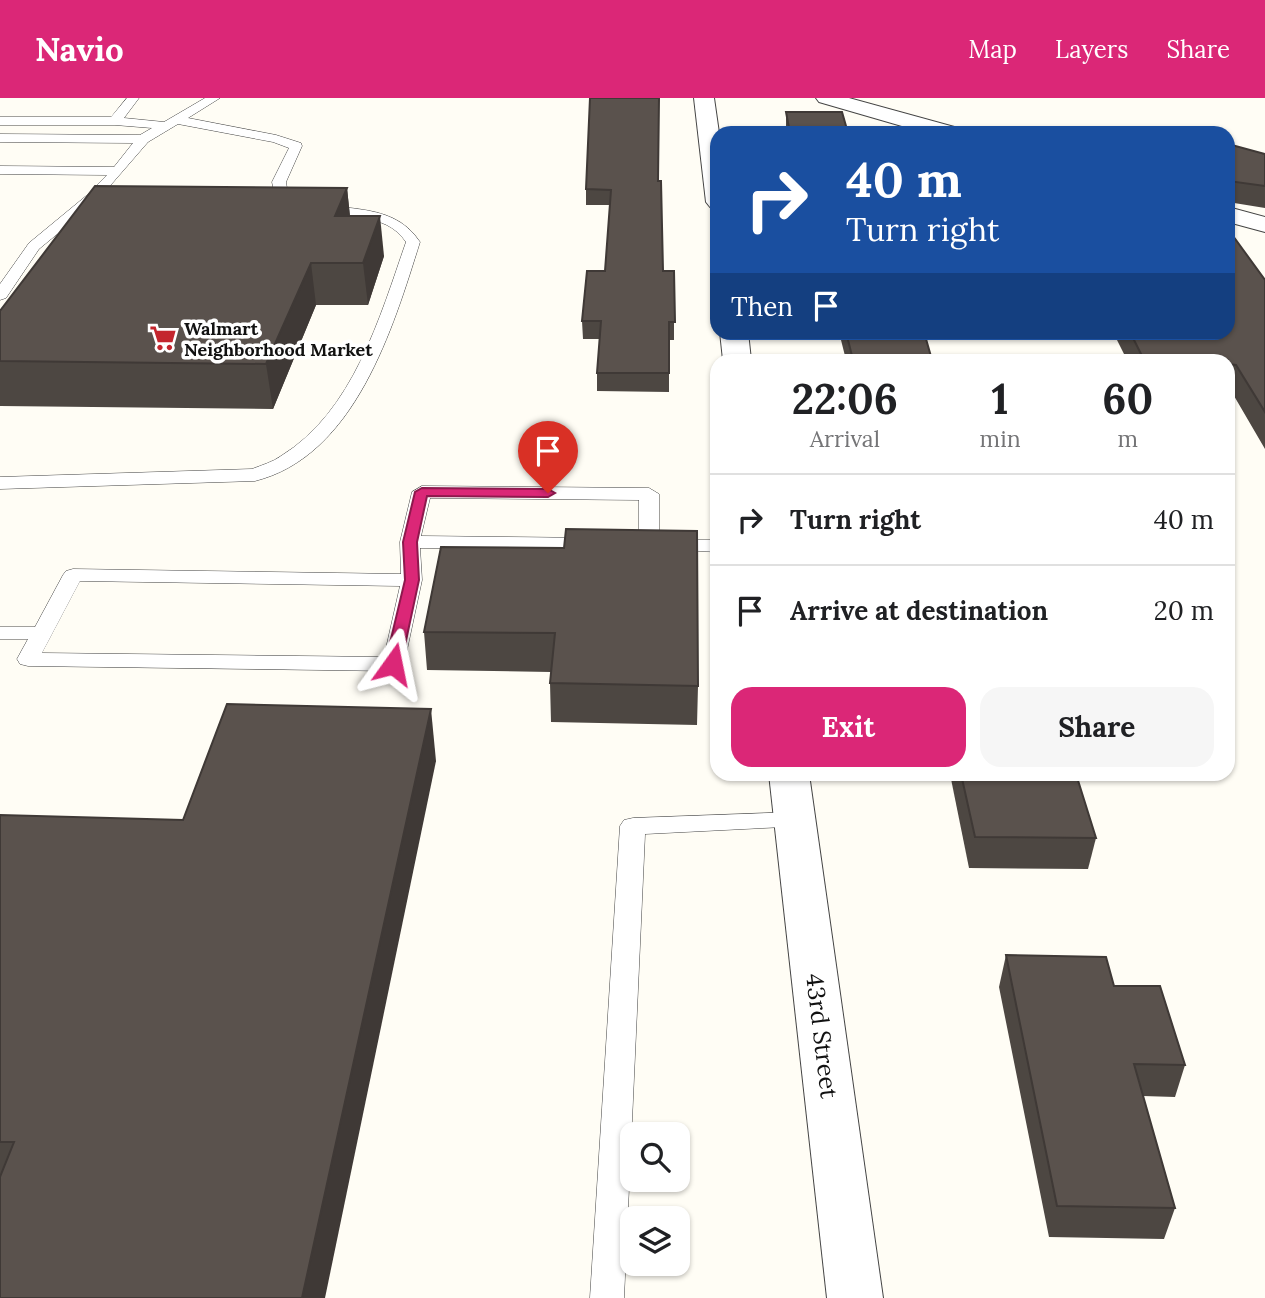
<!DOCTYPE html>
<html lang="en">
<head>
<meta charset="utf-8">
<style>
	body { margin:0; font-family:Lora,serif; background:#f6f6f6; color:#202124; height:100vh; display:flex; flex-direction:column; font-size:26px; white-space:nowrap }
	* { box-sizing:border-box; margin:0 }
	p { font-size:23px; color:#757577 }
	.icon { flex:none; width:38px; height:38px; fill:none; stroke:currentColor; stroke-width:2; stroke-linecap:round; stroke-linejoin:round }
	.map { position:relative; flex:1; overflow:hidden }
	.drawer { position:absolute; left:710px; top:256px; width:525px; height:427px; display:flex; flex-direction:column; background:#fff; border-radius:21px; box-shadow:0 2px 5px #0004 }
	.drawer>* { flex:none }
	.hud { position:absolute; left:710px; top:28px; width:525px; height:214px; border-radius:21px; box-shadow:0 2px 5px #0004; background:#1a4fa0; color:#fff; overflow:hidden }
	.buttons { position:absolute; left:620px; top:1024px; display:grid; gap:14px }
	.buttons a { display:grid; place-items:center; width:70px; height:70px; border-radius:14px; background:#fff; box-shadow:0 2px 5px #0004; font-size:35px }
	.pin { position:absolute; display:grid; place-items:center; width:60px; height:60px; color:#fff; margin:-72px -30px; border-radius:50% 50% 50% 0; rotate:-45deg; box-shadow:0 0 7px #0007 }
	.pin .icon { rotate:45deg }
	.me { position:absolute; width:77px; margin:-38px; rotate:12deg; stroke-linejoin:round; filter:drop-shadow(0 0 5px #0008) }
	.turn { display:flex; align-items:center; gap:24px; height:147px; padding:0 21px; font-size:32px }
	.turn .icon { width:91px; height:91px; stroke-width:2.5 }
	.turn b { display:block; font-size:49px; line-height:60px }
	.then { display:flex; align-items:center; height:66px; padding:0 21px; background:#0003; gap:14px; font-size:26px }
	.eta { display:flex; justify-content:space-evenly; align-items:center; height:119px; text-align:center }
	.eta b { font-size:42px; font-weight:700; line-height:49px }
	.primary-button { display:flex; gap:14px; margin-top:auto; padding:14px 21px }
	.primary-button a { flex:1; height:80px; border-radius:21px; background:#db2777; color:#fff; font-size:28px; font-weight:700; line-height:80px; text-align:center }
	.primary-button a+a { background:#f6f6f6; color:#202124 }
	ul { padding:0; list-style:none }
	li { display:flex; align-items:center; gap:21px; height:91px; padding:0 21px; border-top:2px solid #e0e0e0 }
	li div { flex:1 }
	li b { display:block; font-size:26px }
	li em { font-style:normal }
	header { display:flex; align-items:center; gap:42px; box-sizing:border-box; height:98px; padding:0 35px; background:#db2777; color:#fff }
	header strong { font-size:33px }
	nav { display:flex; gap:38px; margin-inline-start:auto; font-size:24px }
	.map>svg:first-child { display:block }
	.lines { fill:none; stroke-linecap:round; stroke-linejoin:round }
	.lane-casing { stroke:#444; stroke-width:1 }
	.street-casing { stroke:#444; stroke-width:2 }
	.lane { fill:#fff; fill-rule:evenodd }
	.street { fill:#fff; fill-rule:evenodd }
	.wall { fill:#4d4742 }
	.shaded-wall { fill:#3f3936 }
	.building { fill:#5a524d; stroke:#3f3936; stroke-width:2 }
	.route { fill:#db2777; stroke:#8e194d; stroke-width:2 }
	.labels { text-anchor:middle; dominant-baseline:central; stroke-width:7; stroke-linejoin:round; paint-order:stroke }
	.far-poi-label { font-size:18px; font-weight:bold; fill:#111; stroke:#fff; text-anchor:start }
	.near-street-label { font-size:24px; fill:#111; stroke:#fff }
</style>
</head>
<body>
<header>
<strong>Navio</strong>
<nav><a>Map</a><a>Layers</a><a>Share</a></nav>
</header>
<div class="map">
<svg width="1265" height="1200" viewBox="0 0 1265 1200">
	<rect width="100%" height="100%" fill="#fffdf5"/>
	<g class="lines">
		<g class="lane-casing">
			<g id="lane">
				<path d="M 127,0 L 139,0 L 124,20 L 164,24 L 205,0 L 220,0 L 188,20 L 276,37 L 301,45 L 302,48 L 286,84 L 288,97 C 332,118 390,98 420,144 C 393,230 355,358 255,383 L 0,391 L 0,379 L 252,371 C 262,367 273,364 281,358 C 353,314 380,219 406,144 C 385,112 340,121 307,114 C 296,112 286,107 276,102 L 272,84 L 289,50 L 273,44 L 178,26 L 148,44 L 96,104 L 39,151 L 6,200 L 0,202 L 0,186 L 29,145 L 86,98 L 107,77 L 0,76 L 0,68 L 114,69 L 133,45 L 0,44 L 0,36 L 140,37 L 152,30 L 115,27 L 0,27 L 0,19 L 111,19 Z"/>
				<path d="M 422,388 L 649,390 L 659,396 L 659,442 L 718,442 L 718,454 L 642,450 L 639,446 L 639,402 L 430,400 L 421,438 L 596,440 L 603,442 L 606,446 L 603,450 L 596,452 L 420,450 L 422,482 L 404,566 L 401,571 L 393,573 L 28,568 L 20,566 L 17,561 L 28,541 L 0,541 L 0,529 L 35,529 L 63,477 L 66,473 L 73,471 L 401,476 L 400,444 L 412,394 ZM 80,483 L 400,488 L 384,559 L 42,555 Z"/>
				<path d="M 795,714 L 804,716 L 807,722 L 804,728 L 645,736 L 624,1200 L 590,1200 L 620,728 L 624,722 L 633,720 Z"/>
			</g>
		</g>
		<g class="street-casing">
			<g id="street">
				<path d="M 694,0 L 714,0 L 719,35 L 718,111 L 710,109 L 706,104 Z"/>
				<path d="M 816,0 L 849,0 L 958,30 L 961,35 L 926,35 L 819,4 Z"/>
				<path d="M 1228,109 L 1265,119 L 1265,134 L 1228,124 Z"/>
				<path d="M 720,234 L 748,234 L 751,262 L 723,262 Z"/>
				<path d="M 769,676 L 809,676 L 883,1200 L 827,1200 Z"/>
			</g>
		</g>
		<use href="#lane" class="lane"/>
		<use href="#street" class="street"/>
	</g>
	<g class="wall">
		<path d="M 786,14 L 848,35 L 786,35 Z"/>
		<path d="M 1228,46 L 1265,56 L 1265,110 L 1228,104 Z"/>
		<path d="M 658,83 L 663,173 L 674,173 L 674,242 L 669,242 L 669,294 L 597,293 L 597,275 L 600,241 L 583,241 L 582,223 L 605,173 L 610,107 L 586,107 L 586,91 Z"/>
		<path d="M 347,90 L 350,118 L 384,158 L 368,207 L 316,207 L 273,311 L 0,308 L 0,213 Z"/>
		<path d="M 1265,182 L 1265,351 L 1230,291 L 1228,291 L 1228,262 L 1127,262 L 1113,234 L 1228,234 Z"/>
		<path d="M 839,234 L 924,234 L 932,262 L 846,262 Z"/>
		<path d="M 441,449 L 698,588 L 697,627 L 551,624 L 550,585 L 551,574 L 427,572 L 424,534 Z"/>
		<path d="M 436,663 L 0,1200 L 0,717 L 183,722 Z"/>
		<path d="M 950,676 L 1076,676 L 1096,740 L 1088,771 L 969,770 Z"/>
		<path d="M 1006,857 L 1185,967 L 1175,999 L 1143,998 L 1175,1110 L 1164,1141 L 1049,1139 L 999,889 Z"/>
	</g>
	<g class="shaded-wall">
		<path d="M 347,90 L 351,129 L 335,118 Z"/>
		<path d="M 380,118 L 384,158 L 368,207 L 363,165 Z"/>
		<path d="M 311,165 L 316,207 L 273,311 L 266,266 Z"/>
		<path d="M 431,611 L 436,663 L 325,1200 L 302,1200 Z"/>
	</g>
	<g class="building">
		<path d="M 590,0 L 659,0 L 658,83 L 661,83 L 663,173 L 674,173 L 675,224 L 669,224 L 669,275 L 597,275 L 601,223 L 582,223 L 587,173 L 605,173 L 611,92 L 586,91 Z"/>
		<path d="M 786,14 L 842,14 L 848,35 L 790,35 Z"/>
		<path d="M 1163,30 L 1184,35 L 1151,35 Z"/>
		<path d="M 1228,46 L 1265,56 L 1265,88 L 1228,83 Z"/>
		<path d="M 95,88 L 347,90 L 335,118 L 380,118 L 363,165 L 311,165 L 266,266 L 0,263 L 0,213 Z"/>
		<path d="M 1228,131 L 1265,182 L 1265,314 L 1236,267 L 1228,266 L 1228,262 L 1144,262 L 1130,234 L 1228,234 Z"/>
		<path d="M 846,234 L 924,234 L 932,262 L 853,262 Z"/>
		<path d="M 566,431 L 697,433 L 698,588 L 550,585 L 555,535 L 424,534 L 441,449 L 564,450 Z"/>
		<path d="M 227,606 L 431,611 L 302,1200 L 0,1200 L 0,1079 L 14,1044 L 0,1044 L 0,717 L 183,722 Z"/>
		<path d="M 961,676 L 1076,676 L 1096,740 L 975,739 Z"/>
		<path d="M 1006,857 L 1106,859 L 1114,888 L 1160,888 L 1185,967 L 1134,966 L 1175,1110 L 1057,1108 Z"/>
	</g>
	<path class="route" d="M 422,390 L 548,391 L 555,395 L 548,399 L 427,398 L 417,444 L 419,482 L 401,566 L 393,570 L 385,566 L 405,482 L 403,444 L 415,394 Z"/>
	<defs>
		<g id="supermarket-bare" transform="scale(2.1)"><path d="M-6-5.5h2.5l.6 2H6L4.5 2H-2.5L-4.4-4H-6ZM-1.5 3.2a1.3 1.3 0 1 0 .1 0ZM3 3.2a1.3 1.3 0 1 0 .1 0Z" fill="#c4262e" stroke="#fff" stroke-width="2.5" paint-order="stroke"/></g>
	</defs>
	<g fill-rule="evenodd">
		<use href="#supermarket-bare" x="163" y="240"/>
	</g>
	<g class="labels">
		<g class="far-poi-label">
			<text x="184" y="230">Walmart<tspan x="184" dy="21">Neighborhood Market</tspan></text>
		</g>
		<g class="near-street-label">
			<text transform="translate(822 938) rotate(83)">43rd Street</text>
		</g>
	</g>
</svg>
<div class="buttons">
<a><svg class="icon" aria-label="search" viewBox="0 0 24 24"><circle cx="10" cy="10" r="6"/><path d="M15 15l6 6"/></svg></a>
<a><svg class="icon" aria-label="layers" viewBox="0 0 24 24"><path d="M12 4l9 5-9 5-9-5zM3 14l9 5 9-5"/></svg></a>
</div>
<div class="pin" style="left:548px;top:395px;background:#d93025"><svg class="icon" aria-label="arrive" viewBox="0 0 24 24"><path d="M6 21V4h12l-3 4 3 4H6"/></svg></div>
<svg class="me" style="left:393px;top:566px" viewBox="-20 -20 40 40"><path d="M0-17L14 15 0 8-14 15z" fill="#db2777" stroke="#fff" stroke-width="4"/></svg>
<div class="hud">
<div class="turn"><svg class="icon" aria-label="right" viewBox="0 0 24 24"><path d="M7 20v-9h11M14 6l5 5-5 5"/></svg><div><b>40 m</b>Turn right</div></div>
<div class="then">Then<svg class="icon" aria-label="arrive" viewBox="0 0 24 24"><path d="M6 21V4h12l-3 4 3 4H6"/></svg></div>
</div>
<section class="drawer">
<div class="eta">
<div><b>22:06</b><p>Arrival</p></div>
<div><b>1</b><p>min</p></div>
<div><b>60</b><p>m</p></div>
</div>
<ul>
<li><svg class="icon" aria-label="right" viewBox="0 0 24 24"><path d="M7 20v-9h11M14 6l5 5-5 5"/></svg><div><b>Turn right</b></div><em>40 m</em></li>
<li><svg class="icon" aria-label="arrive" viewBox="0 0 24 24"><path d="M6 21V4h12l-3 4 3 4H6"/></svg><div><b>Arrive at destination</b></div><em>20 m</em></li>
</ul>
<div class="primary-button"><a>Exit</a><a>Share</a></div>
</section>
</div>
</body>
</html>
